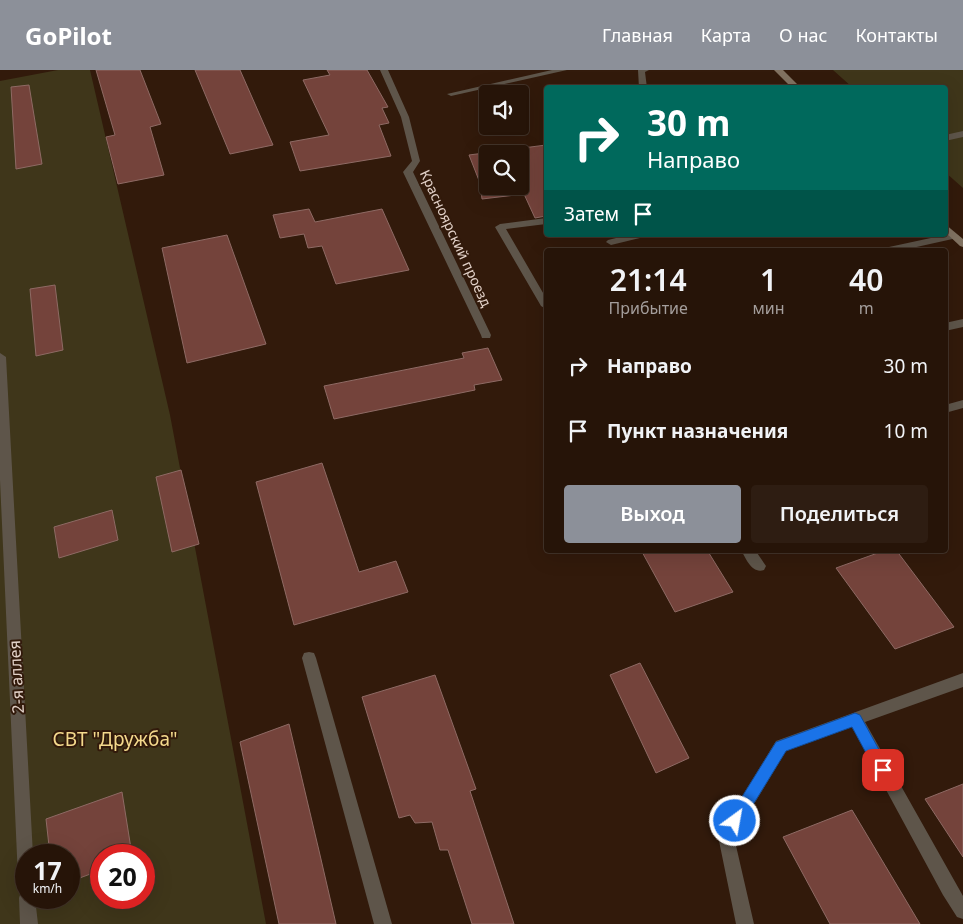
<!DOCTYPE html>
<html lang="ru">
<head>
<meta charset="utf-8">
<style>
	body { margin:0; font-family:"Noto Sans",sans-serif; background:#2e1d12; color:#f1f3f6; height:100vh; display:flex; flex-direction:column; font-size:19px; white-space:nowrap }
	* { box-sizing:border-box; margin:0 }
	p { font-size:16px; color:#a49e9c }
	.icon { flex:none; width:28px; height:28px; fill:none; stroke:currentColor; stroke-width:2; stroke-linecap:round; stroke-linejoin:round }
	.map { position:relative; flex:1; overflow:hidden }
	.details { position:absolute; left:544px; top:178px; width:404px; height:305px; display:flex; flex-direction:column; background:#261408; border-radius:5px; box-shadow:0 5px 20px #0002,0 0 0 1px #423329 }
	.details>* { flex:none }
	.hud { position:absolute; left:544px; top:15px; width:404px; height:152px; border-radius:5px; box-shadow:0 5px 20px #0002,0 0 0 1px #423329; background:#00695c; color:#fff; overflow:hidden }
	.buttons { position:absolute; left:479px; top:15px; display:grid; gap:10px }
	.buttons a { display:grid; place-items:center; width:50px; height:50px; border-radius:5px; background:#261408; box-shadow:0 5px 20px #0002,0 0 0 1px #423329; font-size:25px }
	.speed { position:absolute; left:15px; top:774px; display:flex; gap:10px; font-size:25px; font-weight:700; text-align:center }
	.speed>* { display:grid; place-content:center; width:65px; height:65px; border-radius:50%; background:#261408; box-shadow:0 5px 20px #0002,0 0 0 1px #423329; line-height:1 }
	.speed small { font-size:12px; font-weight:400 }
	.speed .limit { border:8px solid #d22; background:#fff; color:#111 }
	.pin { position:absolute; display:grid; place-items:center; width:42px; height:42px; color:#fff; margin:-21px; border-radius:10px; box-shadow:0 2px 8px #0006 }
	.me { position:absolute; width:55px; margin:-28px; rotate:32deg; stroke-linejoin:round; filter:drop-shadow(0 0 4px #0008) }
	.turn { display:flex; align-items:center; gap:18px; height:105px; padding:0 20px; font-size:22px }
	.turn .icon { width:65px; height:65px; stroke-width:2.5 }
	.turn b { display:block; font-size:35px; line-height:42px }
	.then { display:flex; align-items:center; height:48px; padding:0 20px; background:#0003; gap:10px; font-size:19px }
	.eta { display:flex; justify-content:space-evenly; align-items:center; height:85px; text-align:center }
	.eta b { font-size:30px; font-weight:600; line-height:35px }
	.button { display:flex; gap:10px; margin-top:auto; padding:10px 20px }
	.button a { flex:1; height:58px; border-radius:5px; background:#8c9099; color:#fff; font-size:20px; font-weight:600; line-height:58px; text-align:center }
	.button a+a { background:#2e1d12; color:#f1f3f6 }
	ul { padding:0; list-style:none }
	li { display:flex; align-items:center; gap:15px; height:65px; padding:0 20px }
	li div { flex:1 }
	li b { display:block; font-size:19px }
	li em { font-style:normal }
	header { display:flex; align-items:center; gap:30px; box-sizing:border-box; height:70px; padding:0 25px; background:#8c9099; color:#fff }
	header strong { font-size:24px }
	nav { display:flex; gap:28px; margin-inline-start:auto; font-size:18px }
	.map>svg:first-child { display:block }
	.green { fill:#3f361a; fill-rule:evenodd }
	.building { fill:#74433b; stroke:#8e6a64; fill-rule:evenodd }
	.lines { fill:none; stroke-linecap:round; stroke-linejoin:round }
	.lane { fill:#5e554a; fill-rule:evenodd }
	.street { fill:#5e554a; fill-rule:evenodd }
	.secondary { fill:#817261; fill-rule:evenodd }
	.route { fill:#1a73e8; stroke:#114b97 }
	.labels { text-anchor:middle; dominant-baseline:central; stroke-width:4; stroke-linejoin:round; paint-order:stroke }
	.far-street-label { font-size:14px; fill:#e3d2c9; stroke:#321a0b }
	.street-label { font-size:16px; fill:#e3d2c9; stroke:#321a0b }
	.near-park-label { font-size:19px; fill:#f4d98c; stroke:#321a0b }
</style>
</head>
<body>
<header>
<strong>GoPilot</strong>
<nav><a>Главная</a><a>Карта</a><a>О нас</a><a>Контакты</a></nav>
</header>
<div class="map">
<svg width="963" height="854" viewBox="0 0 963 854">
	<rect width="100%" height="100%" fill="#321a0b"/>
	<g class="green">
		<path d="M 58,0 L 90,0 L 170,345 L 266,854 L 0,854 L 0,11 ZM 26,785 L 69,785 L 69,828 L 26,828 ZM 101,785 L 144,785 L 144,828 L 101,828 Z"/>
		<path d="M 833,0 L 963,0 L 963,118 L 945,102 L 945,18 L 852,17 Z"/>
	</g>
	<g class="building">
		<path d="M 96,0 L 140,0 L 161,54 L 150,57 L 164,105 L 118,114 L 106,67 L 115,65 Z"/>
		<path d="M 195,0 L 240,0 L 273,75 L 230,84 Z"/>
		<path d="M 327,0 L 367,0 L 388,37 L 382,38 L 389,53 L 379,55 L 391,86 L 300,101 L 290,72 L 329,65 L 303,10 L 330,5 Z"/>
		<path d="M 29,15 L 42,94 L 16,99 L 11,17 Z"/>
		<path d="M 546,75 L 546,146 L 535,148 L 524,124 L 482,129 L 480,113 L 469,85 ZM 488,84 L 520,84 L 520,116 L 488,116 Z"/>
		<path d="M 309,139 L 315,152 L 382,139 L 409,200 L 336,214 L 322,176 L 308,178 L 304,164 L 280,168 L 273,145 Z"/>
		<path d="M 227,165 L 266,274 L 187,293 L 162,178 Z"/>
		<path d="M 55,215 L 63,280 L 36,286 L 30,219 Z"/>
		<path d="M 488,278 L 502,310 L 474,315 L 475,320 L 334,349 L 324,316 L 464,288 L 462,283 Z"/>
		<path d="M 322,393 L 359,502 L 396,491 L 408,522 L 294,555 L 256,412 Z"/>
		<path d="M 181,400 L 199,474 L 172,482 L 156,407 Z"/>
		<path d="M 112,440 L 118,470 L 59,488 L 54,457 Z"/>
		<path d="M 641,480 L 707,480 L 733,522 L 675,542 Z"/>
		<path d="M 886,480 L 896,480 L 954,557 L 895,579 L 836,498 Z"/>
		<path d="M 640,593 L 689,688 L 656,703 L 610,605 Z"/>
		<path d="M 435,605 L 476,719 L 470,721 L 514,854 L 472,854 L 448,780 L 440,780 L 432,752 L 415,753 L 410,745 L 399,748 L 362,627 Z"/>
		<path d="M 289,654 L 320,785 L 336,854 L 279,854 L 240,672 Z"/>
		<path d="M 963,714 L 963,787 L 925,729 Z"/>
		<path d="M 122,722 L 132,785 L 101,785 L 101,800 L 69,812 L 69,785 L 50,785 L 46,749 Z"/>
		<path d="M 852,740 L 920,854 L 830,854 L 783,767 Z"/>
	</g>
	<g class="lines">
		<g class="lane">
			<path d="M 552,0 L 567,0 L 451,26 L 447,24 Z"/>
			<path d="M 638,0 L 649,0 L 645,2 L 647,18 L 639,18 Z"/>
			<path d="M 963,61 L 963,67 L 945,71 L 945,65 Z"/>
			<path d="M 546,148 L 546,154 L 506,159 L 546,228 L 546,239 L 541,236 L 495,157 L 500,154 Z"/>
			<path d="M 954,163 L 959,166 L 957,168 L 903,180 L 884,180 L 889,177 Z"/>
			<path d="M 628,165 L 646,165 L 644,167 L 611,175 L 606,172 L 608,170 Z"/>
			<path d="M 963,249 L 963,257 L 945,261 L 945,253 Z"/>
			<path d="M 963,330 L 963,338 L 945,343 L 945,335 Z"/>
			<path d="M 741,480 L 755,480 L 766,496 L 764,500 C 752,504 746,489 741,480 Z"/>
			<path d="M 309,582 L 314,583 L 316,588 L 392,854 L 374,854 L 302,588 L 304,583 Z"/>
			<path d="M 963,603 L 963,617 L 865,652 L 963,826 L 963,849 L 957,847 L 943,825 L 852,657 L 786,681 L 734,767 L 754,854 L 736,854 L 718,766 L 776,671 Z"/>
		</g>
		<g class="street">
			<path d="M 380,0 L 388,0 L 409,47 L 420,91 L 413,102 L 491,265 L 490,268 L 482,268 L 481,265 L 403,102 L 412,91 L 401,47 Z"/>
			<path d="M 0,283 L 6,287 L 33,785 L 26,785 L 26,816 L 20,814 L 18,808 L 0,410 Z"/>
			<path d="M 26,820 L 26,828 L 35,828 L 38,854 L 20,854 L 19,828 L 21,822 Z"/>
		</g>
		<g class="secondary">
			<path d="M 774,0 L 783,0 L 801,18 L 792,18 Z"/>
			<path d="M 945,154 L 963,169 L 963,177 L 960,176 L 945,162 Z"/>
		</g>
	</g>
	<path class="route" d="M 855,643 L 860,645 L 888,696 L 890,700 L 888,705 L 883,707 L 878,705 L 852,657 L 786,681 L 740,756 L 735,758 L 730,756 L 728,751 L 730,746 L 776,672 Z"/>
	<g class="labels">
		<g class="far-street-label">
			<text transform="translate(456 168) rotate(65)">Красноярский проезд</text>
		</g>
		<g class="street-label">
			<text transform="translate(16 607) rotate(-93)">2-я аллея</text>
		</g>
		<g class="near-park-label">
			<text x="115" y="669">СВТ "Дружба"</text>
		</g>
	</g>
</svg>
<div class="buttons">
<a><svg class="icon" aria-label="sound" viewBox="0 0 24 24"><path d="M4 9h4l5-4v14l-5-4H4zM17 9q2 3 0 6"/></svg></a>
<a><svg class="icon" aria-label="search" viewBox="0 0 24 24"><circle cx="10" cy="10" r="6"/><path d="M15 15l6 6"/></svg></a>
</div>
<div class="speed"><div>17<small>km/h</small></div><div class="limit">20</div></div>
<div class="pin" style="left:883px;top:700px;background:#d93025"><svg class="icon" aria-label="arrive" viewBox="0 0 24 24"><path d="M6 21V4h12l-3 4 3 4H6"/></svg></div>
<svg class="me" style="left:735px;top:751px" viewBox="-20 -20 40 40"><circle r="17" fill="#1a73e8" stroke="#fff" stroke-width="3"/><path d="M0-11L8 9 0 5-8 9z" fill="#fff"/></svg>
<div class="hud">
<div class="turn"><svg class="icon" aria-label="right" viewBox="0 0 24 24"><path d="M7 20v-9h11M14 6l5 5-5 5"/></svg><div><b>30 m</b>Направо</div></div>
<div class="then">Затем<svg class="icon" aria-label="arrive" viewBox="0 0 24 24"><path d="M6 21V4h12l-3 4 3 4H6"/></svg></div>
</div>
<section class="details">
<div class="eta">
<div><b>21:14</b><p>Прибытие</p></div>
<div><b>1</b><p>мин</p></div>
<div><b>40</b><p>m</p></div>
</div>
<ul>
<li><svg class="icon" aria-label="right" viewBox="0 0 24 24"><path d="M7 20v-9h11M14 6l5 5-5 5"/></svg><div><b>Направо</b></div><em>30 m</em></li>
<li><svg class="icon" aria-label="arrive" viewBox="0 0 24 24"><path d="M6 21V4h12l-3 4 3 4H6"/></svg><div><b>Пункт назначения</b></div><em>10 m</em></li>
</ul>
<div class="button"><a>Выход</a><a>Поделиться</a></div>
</section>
</div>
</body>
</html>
